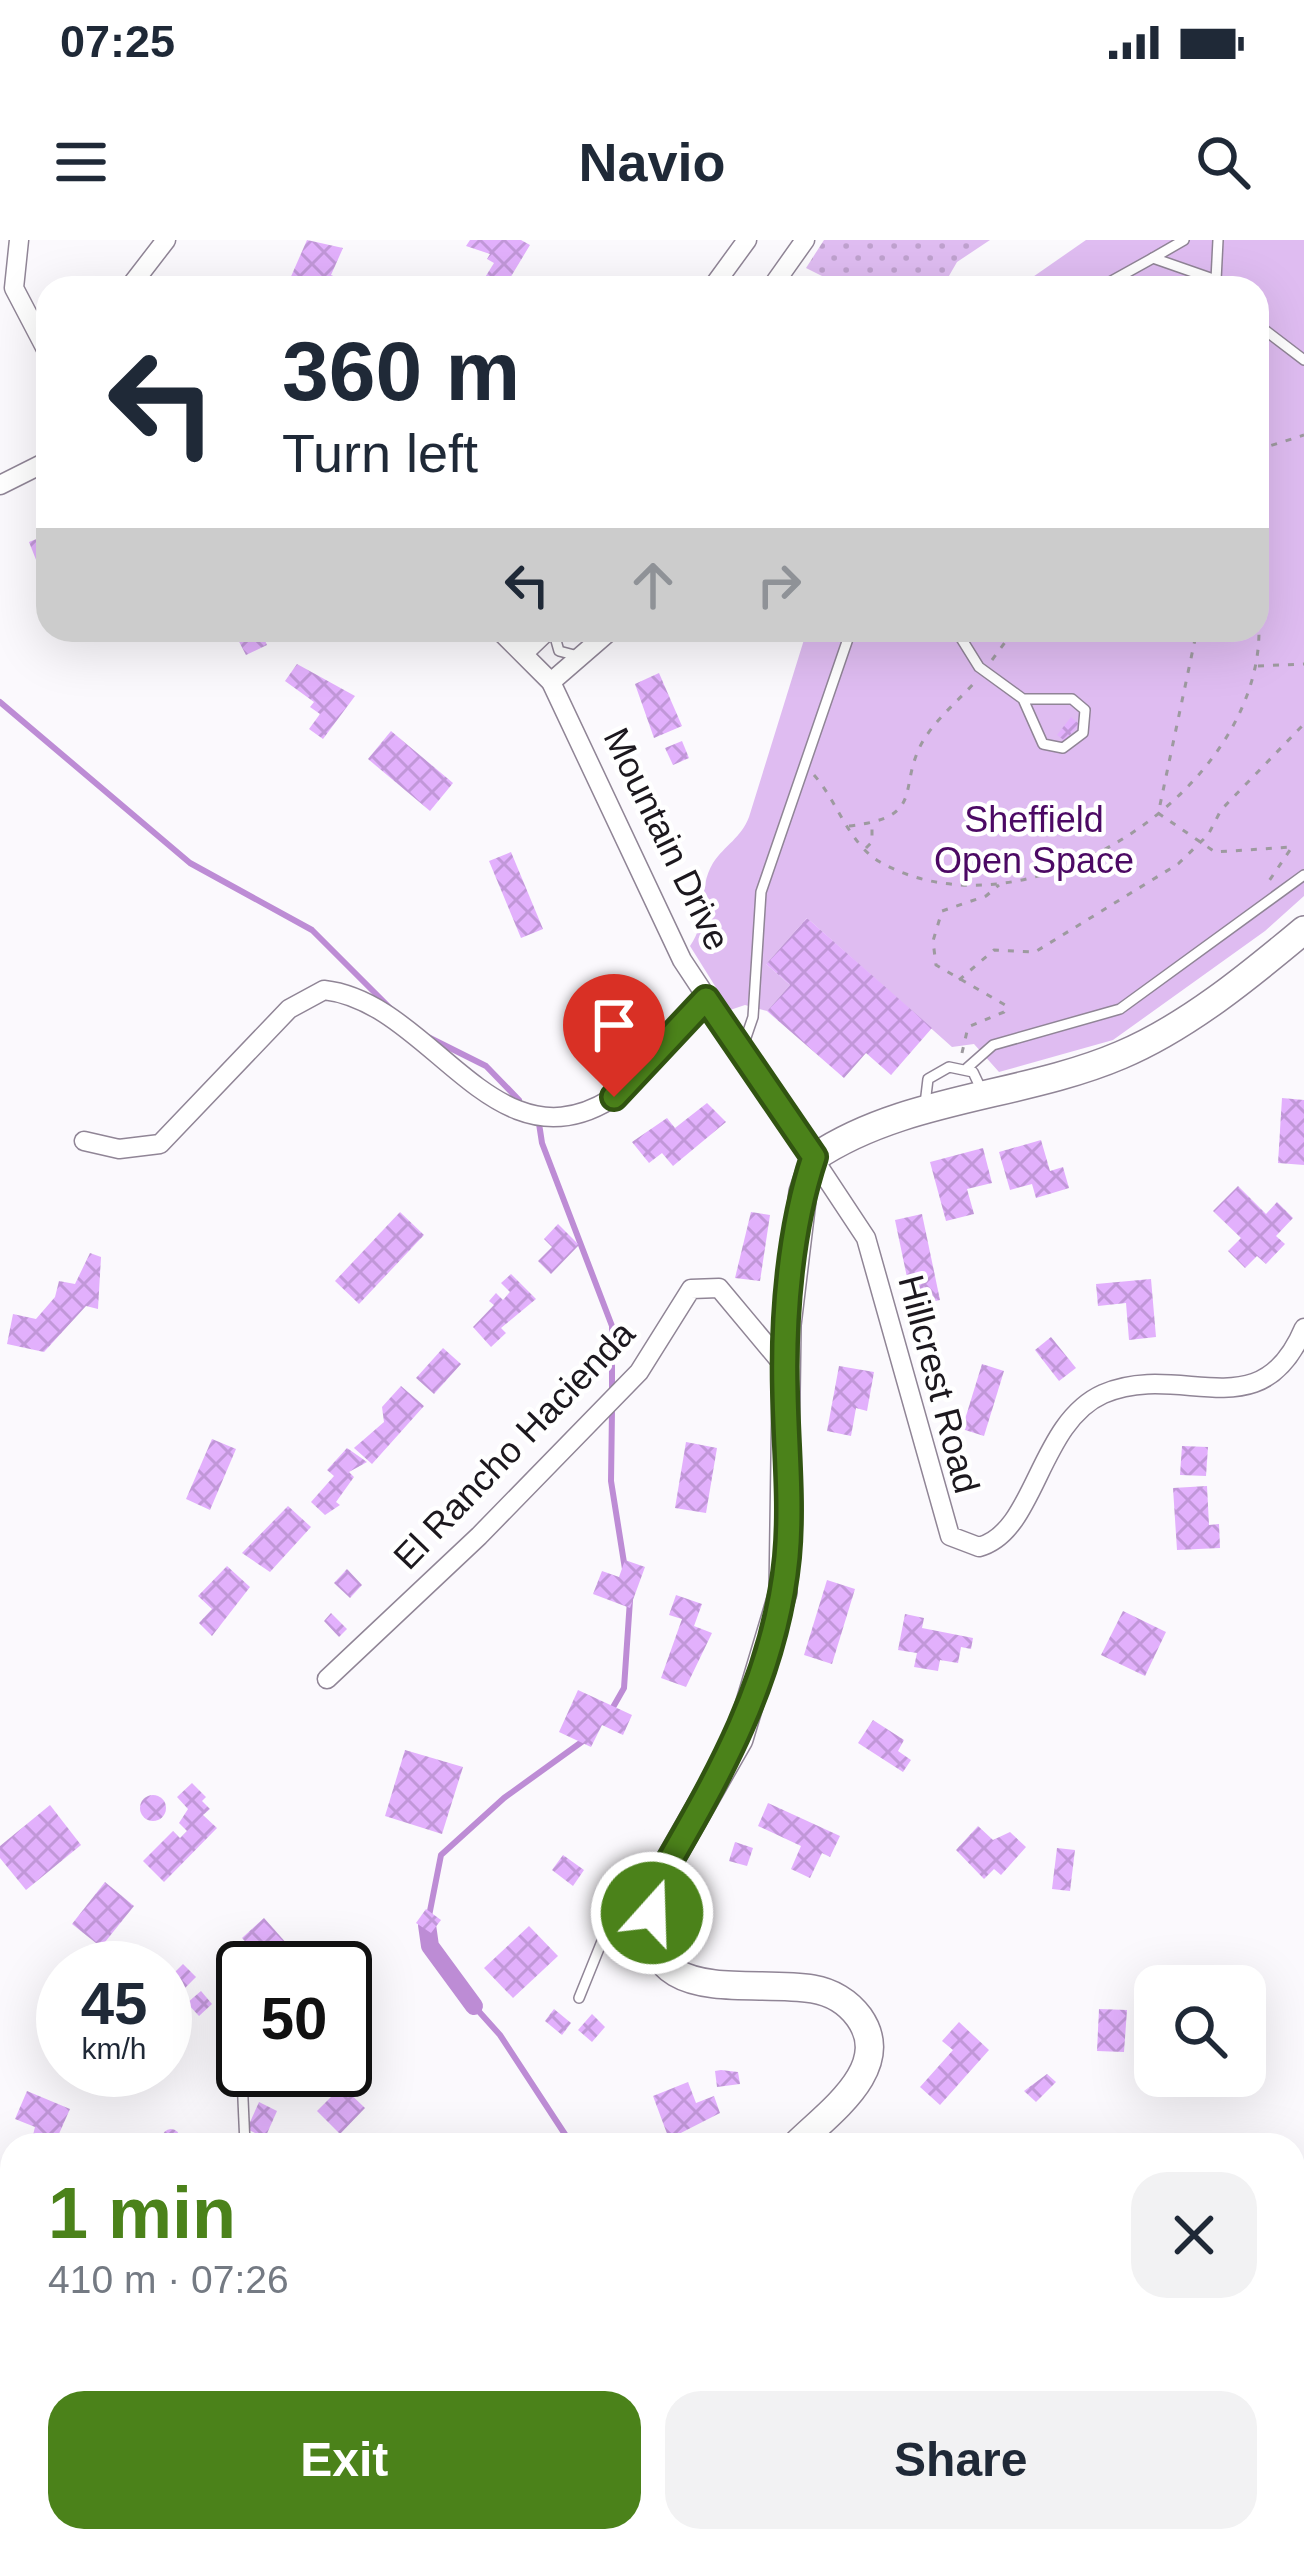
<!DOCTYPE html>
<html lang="en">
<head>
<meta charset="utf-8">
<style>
	body { margin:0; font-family:Arial,sans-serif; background:#f2f2f3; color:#1f2937; height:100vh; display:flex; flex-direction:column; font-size:45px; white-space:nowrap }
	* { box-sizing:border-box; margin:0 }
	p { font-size:39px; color:#747a83 }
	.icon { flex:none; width:66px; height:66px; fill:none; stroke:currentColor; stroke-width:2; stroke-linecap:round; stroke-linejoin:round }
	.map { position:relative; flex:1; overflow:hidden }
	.sheet { position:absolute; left:0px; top:1893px; width:1305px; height:420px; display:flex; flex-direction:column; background:#fff; border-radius:36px 36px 0 0; box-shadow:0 12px 48px #0002 }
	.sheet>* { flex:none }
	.banner { position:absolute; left:36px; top:36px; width:1233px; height:366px; border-radius:36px; box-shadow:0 12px 48px #0002; background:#fff; color:#1f2937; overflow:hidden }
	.tools { position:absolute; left:1134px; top:1725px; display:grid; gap:24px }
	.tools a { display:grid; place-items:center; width:132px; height:132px; border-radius:24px; background:#fff; box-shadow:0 12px 48px #0002; font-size:60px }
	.speed { position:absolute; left:36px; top:1701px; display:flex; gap:24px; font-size:60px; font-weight:700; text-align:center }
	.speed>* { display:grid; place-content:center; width:156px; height:156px; border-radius:50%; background:#fff; box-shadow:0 12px 48px #0002; line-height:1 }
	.speed small { font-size:30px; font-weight:400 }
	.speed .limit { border:6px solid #111; border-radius:18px; background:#fff; color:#111 }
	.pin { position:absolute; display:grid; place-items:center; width:102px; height:102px; color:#fff; margin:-123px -51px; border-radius:50% 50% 50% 0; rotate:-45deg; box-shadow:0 0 12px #0007 }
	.pin .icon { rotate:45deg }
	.me { position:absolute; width:132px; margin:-66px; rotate:20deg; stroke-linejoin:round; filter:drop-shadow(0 0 9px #0008) }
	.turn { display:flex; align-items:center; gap:42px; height:252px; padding:0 48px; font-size:54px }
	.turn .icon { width:156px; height:156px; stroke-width:2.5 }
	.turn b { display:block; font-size:84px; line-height:102px }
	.lanes { display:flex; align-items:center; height:114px; padding:0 48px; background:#0003; justify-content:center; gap:60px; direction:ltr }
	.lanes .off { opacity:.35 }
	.round { display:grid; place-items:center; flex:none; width:126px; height:126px; border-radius:36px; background:#f2f2f3 }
	.head { display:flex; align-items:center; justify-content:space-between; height:204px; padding:0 48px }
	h1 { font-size:72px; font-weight:600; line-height:90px; color:#4b821a }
	.action { display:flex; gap:24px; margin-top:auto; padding:24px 48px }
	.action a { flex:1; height:138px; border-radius:36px; background:#4b821a; color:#fff; font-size:48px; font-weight:600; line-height:138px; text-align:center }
	.action a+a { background:#f2f2f3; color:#1f2937 }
	.status { display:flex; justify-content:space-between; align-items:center; height:84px; padding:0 60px; background:#fff; direction:ltr }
	.status svg { height:33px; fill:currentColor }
	header { display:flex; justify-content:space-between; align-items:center; height:156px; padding:0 48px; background:#fff; font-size:54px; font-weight:600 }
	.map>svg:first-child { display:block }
	.grass { fill:url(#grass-dots) }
	.green { fill:#dfbcf1 }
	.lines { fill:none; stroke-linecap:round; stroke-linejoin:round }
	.stream { stroke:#bd8cd5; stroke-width:6 }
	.canal { stroke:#bd8cd5; stroke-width:18 }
	.building { fill:url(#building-cross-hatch) }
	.lane-casing { stroke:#908596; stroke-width:12 }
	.street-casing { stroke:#908596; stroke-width:21 }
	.secondary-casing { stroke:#908596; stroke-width:30 }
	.path { stroke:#9d9a9f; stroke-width:3; stroke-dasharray:6 9; stroke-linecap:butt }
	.lane { stroke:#fff; stroke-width:9 }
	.street { stroke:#fff; stroke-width:18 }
	.secondary { stroke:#fff; stroke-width:27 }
	.route-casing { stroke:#315411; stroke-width:30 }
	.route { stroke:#4b821a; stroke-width:21 }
	.labels { text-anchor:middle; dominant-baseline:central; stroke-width:9; stroke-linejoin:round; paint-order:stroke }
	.park-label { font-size:36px; fill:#4c0964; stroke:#fff }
	.street-label { font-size:36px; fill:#1c181e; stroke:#fff }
</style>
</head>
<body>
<div class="status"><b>07:25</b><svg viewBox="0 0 49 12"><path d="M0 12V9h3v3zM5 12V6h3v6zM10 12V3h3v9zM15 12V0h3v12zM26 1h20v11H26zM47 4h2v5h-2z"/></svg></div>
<header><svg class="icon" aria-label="menu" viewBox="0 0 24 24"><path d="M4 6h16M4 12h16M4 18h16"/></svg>Navio<svg class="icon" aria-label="search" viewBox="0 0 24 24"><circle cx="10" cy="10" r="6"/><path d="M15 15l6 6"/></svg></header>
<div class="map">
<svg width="1304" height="2313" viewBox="0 0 1304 2313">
	<defs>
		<pattern id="grass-dots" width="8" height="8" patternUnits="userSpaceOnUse" patternTransform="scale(3)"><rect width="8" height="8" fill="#dfbcf1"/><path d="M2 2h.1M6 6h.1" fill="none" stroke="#bfa1ce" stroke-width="1.8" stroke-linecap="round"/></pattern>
		<pattern id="building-cross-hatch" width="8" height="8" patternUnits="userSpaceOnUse" patternTransform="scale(3)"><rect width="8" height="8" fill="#e2b0fc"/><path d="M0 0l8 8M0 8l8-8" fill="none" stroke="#c197d8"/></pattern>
	</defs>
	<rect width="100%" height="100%" fill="#fbf9fd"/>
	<path class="grass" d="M 824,0 L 990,0 L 957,22 L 942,48 L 846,48 L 806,28 Z"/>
	<path class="green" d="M 1086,0 L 1304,0 L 1304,656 L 1265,691 L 1113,800 L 999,832 L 974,804 L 952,807 L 807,678 L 766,724 L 790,745 L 767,771 L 745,765 L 730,770 L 690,706 C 709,680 697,649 713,623 C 725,605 741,598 749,577 L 807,390 L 1257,390 L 1257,48 L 1017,48 Z"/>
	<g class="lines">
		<g class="stream">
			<path d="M 0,462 L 190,623 L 312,690 L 394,772"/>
			<path d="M 428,797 L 486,826 L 519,860"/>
			<path d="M 538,877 L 542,903 L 612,1086 L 612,1150"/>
			<path d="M 612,1170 L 611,1241 L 625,1329"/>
			<path d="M 612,1469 L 624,1448 L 630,1360"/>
			<path d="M 429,1676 L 441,1615 L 504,1558 L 583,1501"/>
			<path d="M 474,1766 L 500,1795 L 572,1905"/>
			<path d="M 207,2313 L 225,2301"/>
		</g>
		<path class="canal" d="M 427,1685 L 430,1706 L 474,1766"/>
	</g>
	<g class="building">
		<path d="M 307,0 L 343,8 L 331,35 L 338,38 L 334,48 L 286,48 Z"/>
		<path d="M 470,0 L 521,0 L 530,5 L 504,48 L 498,48 L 484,39 L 494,23 L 487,19 L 490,14 L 466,6 Z"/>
		<path d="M 44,296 L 48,307 L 44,340 L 29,302 Z"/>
		<path d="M 260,390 L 267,405 L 246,415 L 235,394 L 225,391 Z"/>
		<path d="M 297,424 L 355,456 L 323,499 L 309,489 L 320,474 L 310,467 L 314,462 L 285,441 Z"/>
		<path d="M 659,433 L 682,486 L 654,498 L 635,444 Z"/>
		<path d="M 1071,477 L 1079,484 L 1065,501 L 1057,495 Z"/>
		<path d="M 391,491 L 453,543 L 430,571 L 368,519 Z"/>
		<path d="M 682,501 L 689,518 L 673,525 L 665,508 Z"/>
		<path d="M 511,612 L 543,689 L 521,698 L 489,621 Z"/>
		<path d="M 807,678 L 932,788 L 891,835 L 866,813 L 844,838 L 767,771 L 790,745 L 766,724 Z"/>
		<path d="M 1282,858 L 1304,860 L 1304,925 L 1278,923 Z"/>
		<path d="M 707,863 L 726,882 L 673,926 L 662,913 L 649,923 L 632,902 L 667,878 L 675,888 Z"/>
		<path d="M 1041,900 L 1050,931 L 1063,927 L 1069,948 L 1036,958 L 1032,944 L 1010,950 L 999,912 Z"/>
		<path d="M 983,908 L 992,943 L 967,949 L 974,974 L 946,981 L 930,922 Z"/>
		<path d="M 1238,946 L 1266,974 L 1277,962 L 1293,978 L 1276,996 L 1285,1004 L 1266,1024 L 1257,1016 L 1245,1028 L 1228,1011 L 1241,998 L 1213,971 Z"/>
		<path d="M 400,972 L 424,995 L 359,1064 L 335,1041 Z"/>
		<path d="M 751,972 L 770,975 L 760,1041 L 735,1038 Z"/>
		<path d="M 922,974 L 940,1060 L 913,1066 L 895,980 Z"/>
		<path d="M 558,984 L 579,1005 L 551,1034 L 538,1021 L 552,1007 L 544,999 Z"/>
		<path d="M 90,1013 L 101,1017 L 98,1069 L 86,1066 L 44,1112 L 7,1104 L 13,1074 L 36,1079 L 55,1057 L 59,1041 L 75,1044 Z"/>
		<path d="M 511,1034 L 536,1059 L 501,1088 L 506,1093 L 491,1107 L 473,1087 L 494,1065 L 489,1061 L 496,1053 L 503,1060 L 510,1052 L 501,1043 Z"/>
		<path d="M 1151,1039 L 1156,1097 L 1129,1100 L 1126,1063 L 1098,1066 L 1096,1044 Z"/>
		<path d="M 1051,1097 L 1076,1128 L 1059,1141 L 1035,1110 Z"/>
		<path d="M 443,1108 L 461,1124 L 434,1154 L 416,1138 Z"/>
		<path d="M 982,1124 L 1004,1131 L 984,1196 L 962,1189 Z"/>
		<path d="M 839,1126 L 874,1132 L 867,1171 L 856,1168 L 851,1196 L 827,1191 Z"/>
		<path d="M 401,1146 L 424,1166 L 372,1224 L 354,1208 L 384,1182 L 382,1167 Z"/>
		<path d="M 212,1199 L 236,1209 L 210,1270 L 186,1259 Z"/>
		<path d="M 686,1202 L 717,1208 L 706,1273 L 675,1268 Z"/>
		<path d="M 1182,1206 L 1208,1207 L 1206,1236 L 1180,1235 Z"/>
		<path d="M 347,1208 L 367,1222 L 349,1232 L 354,1237 L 336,1262 L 340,1265 L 325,1275 L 311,1262 L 334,1236 L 327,1230 Z"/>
		<path d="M 1207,1246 L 1209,1285 L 1219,1284 L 1220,1308 L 1177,1310 L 1173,1248 Z"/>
		<path d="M 288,1266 L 311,1287 L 270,1332 L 242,1313 Z"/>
		<path d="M 625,1320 L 645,1327 L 630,1368 L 593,1354 L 602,1331 L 619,1337 Z"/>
		<path d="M 227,1326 L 250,1347 L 212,1396 L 199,1383 L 212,1369 L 198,1356 Z"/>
		<path d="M 347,1329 L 362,1345 L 350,1358 L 334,1343 Z"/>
		<path d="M 827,1340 L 855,1349 L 832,1424 L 804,1415 Z"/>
		<path d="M 676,1355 L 702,1364 L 694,1386 L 712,1393 L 686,1447 L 661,1438 L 682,1379 L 669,1375 Z"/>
		<path d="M 1123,1371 L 1166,1392 L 1145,1436 L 1101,1415 Z"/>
		<path d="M 331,1373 L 347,1389 L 339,1397 L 324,1381 Z"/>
		<path d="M 905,1374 L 924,1378 L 922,1388 L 973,1398 L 971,1409 L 961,1407 L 958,1423 L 940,1420 L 938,1431 L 914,1427 L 917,1413 L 898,1410 Z"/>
		<path d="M 578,1450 L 632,1475 L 623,1495 L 602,1485 L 591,1507 L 559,1492 Z"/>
		<path d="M 873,1480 L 904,1500 L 898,1511 L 911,1520 L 903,1532 L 858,1503 Z"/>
		<path d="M 405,1510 L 463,1527 L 442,1594 L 385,1576 Z"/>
		<path d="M 192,1543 L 206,1557 L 202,1561 L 210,1569 L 203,1575 L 217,1588 L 164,1642 L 143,1621 L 173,1591 L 180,1598 L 187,1591 L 179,1583 L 188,1569 L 177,1557 Z"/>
		<circle cx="153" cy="1568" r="13"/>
		<path d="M 768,1563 L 840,1596 L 830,1617 L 822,1613 L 810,1638 L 791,1629 L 801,1606 L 758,1586 Z"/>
		<path d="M 50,1565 L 81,1605 L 26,1650 L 0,1618 L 0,1606 Z"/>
		<path d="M 978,1586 L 993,1600 L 1010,1592 L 1026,1607 L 1001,1635 L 994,1629 L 984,1639 L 956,1610 Z"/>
		<path d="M 735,1602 L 753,1608 L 747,1626 L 729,1621 Z"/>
		<path d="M 1057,1608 L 1075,1610 L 1070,1651 L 1052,1649 Z"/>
		<path d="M 563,1615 L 584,1630 L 573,1646 L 552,1630 Z"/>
		<path d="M 105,1642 L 134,1666 L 101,1707 L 72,1684 Z"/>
		<path d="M 426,1669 L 441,1680 L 431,1693 L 416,1683 Z"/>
		<path d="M 264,1678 L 288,1705 L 266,1724 L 242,1698 Z"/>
		<path d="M 529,1686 L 558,1716 L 513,1758 L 484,1728 Z"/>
		<path d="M 183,1724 L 196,1737 L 183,1750 L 170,1737 Z"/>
		<path d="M 201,1751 L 212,1764 L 199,1776 L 187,1763 Z"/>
		<path d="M 554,1769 L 571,1783 L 562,1795 L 545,1781 Z"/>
		<path d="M 1099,1769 L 1127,1770 L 1124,1812 L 1097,1811 Z"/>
		<path d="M 592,1774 L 605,1787 L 592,1802 L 578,1790 Z"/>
		<path d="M 959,1782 L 989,1810 L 940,1865 L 920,1847 L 953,1810 L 942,1801 Z"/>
		<path d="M 721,1830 L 738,1832 L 740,1844 L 717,1847 L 715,1831 Z"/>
		<path d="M 1047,1834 L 1056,1842 L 1036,1862 L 1024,1851 Z"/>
		<path d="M 688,1842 L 696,1863 L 714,1856 L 720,1873 L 669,1899 L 653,1856 Z"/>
		<path d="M 342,1846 L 365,1868 L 340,1894 L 317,1871 Z"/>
		<path d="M 27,1851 L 70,1869 L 54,1905 L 32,1899 L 35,1887 L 15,1879 Z"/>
		<path d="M 259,1862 L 277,1871 L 265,1898 L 247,1889 Z"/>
		<circle cx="171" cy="1898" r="9"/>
		<path d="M 12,2150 L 12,2176 L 0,2185 L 0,2153 Z"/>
		<path d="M 295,2301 L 335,2301 L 329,2313 L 288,2313 Z"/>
	</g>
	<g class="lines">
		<g class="lane-casing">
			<g id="lane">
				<path d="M 1153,18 L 1184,0"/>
				<path d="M 1216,40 L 1218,0"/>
				<path d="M 1099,48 L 1153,18 L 1216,40 L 1222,48"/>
				<path d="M 1257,84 L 1304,120"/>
				<path d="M 553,390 L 559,411 L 578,416"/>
				<path d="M 956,390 L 979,427 L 1023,459 L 1043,504 L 1063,508 L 1083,493 L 1085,470 L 1072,459 L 1023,459"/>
				<path d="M 742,809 L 753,777 L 761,652 L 851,390"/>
				<path d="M 967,828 L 993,805 L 1120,769 L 1304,635"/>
				<path d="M 925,864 L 928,839 L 949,827 L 973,832 L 982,851"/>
				<path d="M 579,1758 L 615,1669 L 649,1654"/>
				<path d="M 241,1814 L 245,1905"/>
				<path d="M 463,2313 L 467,2301"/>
			</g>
		</g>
		<g class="street-casing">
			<g id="street">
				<path d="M 19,0 L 14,48 L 48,113"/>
				<path d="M 129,48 L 166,0"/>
				<path d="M 712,48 L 747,0"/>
				<path d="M 771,48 L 805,0"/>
				<path d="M 0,245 L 48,221"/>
				<path d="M 499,390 L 551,442 L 682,720 L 866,998 L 950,1296 L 979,1307 C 1036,1292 1038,1183 1103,1154 C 1182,1120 1260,1193 1304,1088"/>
				<path d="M 525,412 L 548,390"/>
				<path d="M 551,442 L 611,390"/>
				<path d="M 84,901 L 119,909 L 160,904 L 289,769 L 324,750 C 432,762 493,932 611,859 C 648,836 673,788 706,759"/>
				<path d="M 327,1439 L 479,1296 L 639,1132 L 691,1049 L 719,1048 L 785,1127"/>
				<path d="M 0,2005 L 12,2000"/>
				<path d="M 1293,2267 L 1304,2259"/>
				<path d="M 372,2313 L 384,2301"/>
				<path d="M 897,2313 L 905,2301"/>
			</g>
		</g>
		<g class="secondary-casing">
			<g id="secondary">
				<path d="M 796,1905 C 828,1873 895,1828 859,1777 C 848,1762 831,1752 813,1749 C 742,1737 628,1774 655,1646 L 739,1499 L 783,1352 L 787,1085 L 803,952 L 815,917 C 905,857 1023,857 1121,815 C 1187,787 1249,736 1304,690"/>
				<path d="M 186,2313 L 199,2301"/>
			</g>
		</g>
		<g class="path">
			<path d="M 1257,210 L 1304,195"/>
			<path d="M 992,420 L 1014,390"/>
			<path d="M 1258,426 L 1304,424"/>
			<path d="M 814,535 C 838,562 848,603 880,622 C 1033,709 1284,536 1257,365"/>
			<path d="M 1160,565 L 1197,390"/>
			<path d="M 1158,573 L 1215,612 L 1292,607 L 1267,644"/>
			<path d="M 849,586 C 928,577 896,548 923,501 C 936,479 958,461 975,442"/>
			<path d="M 866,608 L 872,602 L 872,585"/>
			<path d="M 959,740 L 994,710 L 1035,712 L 1178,624 L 1208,595 L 1221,570 L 1304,484"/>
			<path d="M 962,813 L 968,787 L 1004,772 L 1007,766 L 936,725 L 933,701 L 942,671 L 986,656 L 999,645"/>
		</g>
		<use href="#lane" class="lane"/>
		<use href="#street" class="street"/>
		<use href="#secondary" class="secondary"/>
	</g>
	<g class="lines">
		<g class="route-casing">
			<path id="route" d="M 614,857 L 706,759 L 814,917 C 790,989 783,1076 785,1152 C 786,1207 792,1263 787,1317 C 775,1441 716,1541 655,1646 L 652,1673"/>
		</g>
		<use href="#route" class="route"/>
	</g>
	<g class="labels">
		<g class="park-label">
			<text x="1034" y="579">Sheffield<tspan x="1034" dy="41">Open Space</tspan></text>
		</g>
		<g class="street-label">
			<text transform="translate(667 599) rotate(64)">Mountain Drive</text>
			<text transform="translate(939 1144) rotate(75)">Hillcrest Road</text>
			<text transform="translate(514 1205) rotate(-46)">El Rancho Hacienda</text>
		</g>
	</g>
</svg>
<div class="tools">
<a><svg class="icon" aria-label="search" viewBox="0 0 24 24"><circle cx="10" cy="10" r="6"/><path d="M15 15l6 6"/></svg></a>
</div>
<div class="speed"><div>45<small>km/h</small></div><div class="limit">50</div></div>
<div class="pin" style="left:614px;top:857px;background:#d93025"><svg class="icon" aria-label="arrive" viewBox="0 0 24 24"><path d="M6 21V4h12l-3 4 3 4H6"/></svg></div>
<svg class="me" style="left:652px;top:1673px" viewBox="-20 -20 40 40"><circle r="17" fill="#4b821a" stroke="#fff" stroke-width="3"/><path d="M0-11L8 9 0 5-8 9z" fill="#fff"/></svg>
<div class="banner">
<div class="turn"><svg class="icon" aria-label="left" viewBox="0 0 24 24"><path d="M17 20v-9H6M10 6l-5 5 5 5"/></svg><div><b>360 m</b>Turn left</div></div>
<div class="lanes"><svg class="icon" aria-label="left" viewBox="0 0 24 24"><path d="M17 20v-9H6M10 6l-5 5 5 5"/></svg><svg class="icon off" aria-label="ahead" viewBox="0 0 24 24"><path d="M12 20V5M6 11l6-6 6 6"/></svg><svg class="icon off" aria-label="right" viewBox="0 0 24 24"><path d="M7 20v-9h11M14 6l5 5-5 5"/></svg></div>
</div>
<section class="sheet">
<div class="head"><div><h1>1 min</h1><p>410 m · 07:26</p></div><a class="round"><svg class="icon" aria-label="close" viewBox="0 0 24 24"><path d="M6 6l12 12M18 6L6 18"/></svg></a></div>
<div class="action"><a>Exit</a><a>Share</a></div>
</section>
</div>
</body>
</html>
